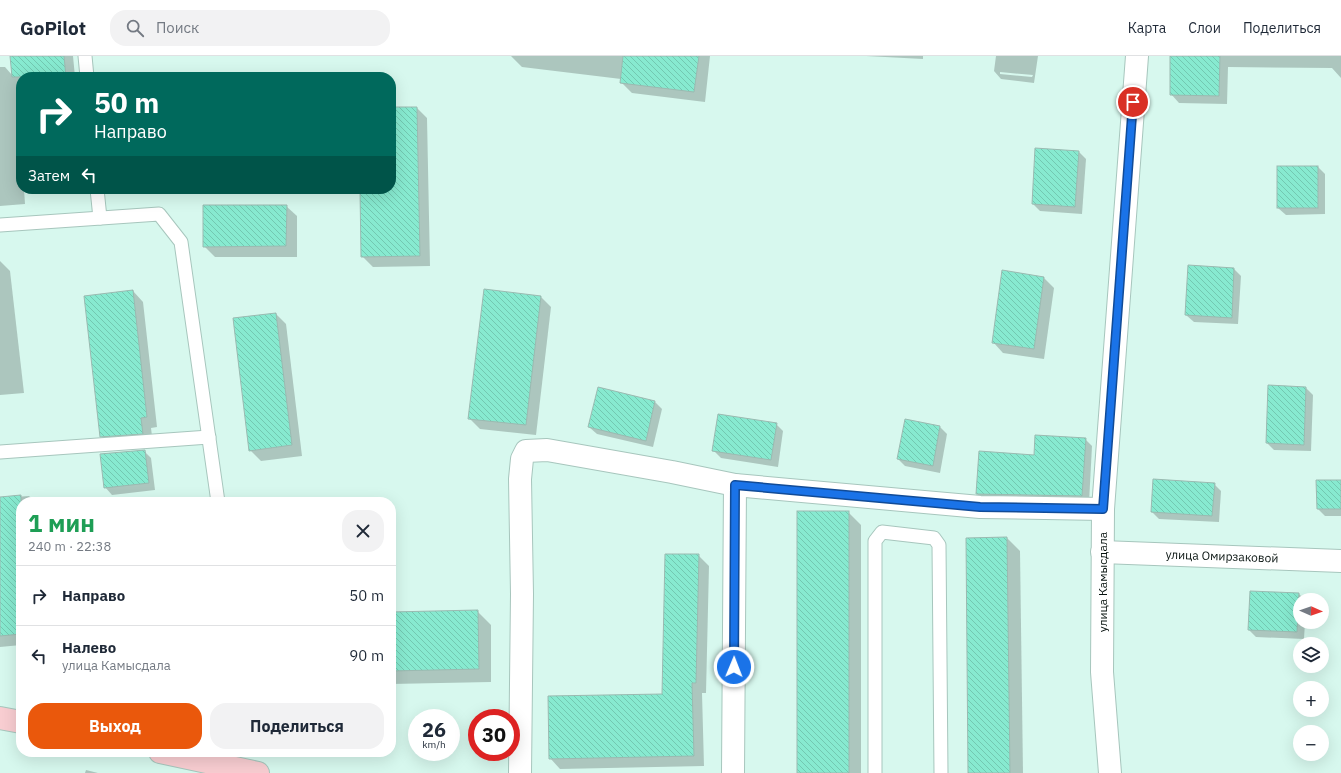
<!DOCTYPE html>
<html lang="ru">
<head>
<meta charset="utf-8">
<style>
	body { margin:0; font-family:"IBM Plex Sans",sans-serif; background:#f2f2f3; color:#1f2937; height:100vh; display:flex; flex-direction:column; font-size:15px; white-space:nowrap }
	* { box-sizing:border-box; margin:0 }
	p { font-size:13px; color:#747a83 }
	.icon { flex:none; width:22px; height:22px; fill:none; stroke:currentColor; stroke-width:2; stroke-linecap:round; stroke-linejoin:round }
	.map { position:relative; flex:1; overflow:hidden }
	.sheet { position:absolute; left:16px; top:441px; width:380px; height:260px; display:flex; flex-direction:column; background:#fff; border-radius:16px; box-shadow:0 4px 16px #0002 }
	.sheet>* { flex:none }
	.top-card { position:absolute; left:16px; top:16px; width:380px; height:122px; border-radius:16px; box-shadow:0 4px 16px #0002; background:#00695c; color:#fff; overflow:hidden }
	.needle { width:26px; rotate:92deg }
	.tools { position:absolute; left:1293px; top:537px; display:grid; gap:8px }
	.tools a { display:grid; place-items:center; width:36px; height:36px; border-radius:50%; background:#fff; box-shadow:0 4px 16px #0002; font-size:20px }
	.speed { position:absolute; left:408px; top:653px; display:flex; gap:8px; font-size:20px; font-weight:700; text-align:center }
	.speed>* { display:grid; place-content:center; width:52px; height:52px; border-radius:50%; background:#fff; box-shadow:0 4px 16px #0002; line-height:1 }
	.speed small { font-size:10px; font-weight:400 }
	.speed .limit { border:6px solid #d22; background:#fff; color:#111 }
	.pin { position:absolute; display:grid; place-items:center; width:34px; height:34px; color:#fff; margin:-17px; border:2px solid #fff; border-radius:50%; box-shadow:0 1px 4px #0007 }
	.me { position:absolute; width:44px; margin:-22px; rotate:1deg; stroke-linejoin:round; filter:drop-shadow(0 0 3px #0008) }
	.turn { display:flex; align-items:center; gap:14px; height:84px; padding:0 12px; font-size:18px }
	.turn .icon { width:52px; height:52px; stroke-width:2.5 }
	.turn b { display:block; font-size:28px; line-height:34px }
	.then { display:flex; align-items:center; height:38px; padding:0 12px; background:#0003; gap:8px; font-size:15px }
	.round { display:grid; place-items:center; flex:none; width:42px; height:42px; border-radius:16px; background:#f2f2f3 }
	.summary { display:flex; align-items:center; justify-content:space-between; height:68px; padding:0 12px }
	h1 { font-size:24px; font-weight:800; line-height:30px; color:#1e9e55 }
	.action { display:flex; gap:8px; margin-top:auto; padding:8px 12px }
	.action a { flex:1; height:46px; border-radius:16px; background:#ea580c; color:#fff; font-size:16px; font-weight:800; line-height:46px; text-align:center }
	.action a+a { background:#f2f2f3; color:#1f2937 }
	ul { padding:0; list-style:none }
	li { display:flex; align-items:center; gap:12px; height:60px; padding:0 12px; border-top:1px solid #e0e1e3 }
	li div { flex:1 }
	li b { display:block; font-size:15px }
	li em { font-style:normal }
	header { display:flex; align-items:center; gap:24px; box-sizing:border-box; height:56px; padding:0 20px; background:#fff; border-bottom:1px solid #e0e1e3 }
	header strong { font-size:19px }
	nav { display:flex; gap:22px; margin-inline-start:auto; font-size:14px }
	.search { width:280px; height:36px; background:#f2f2f3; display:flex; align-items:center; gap:10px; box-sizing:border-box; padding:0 14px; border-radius:16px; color:#747a83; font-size:15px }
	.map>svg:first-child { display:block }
	.shadow { fill:#0003; fill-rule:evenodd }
	.building { fill:url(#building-back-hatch); stroke:#9bbab1 }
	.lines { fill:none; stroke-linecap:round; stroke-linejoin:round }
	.lane-casing { stroke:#a7c6bd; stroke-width:15 }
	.street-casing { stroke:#a7c6bd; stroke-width:24 }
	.secondary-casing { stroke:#a7c6bd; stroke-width:24 }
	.lane { stroke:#fff; stroke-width:13 }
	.street { stroke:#fff; stroke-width:22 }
	.secondary { stroke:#f8cdd1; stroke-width:22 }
	.route-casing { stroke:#114b97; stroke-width:10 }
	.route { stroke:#1a73e8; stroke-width:7 }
	.labels { text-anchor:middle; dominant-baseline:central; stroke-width:3.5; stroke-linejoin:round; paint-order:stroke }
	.street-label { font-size:12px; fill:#06110e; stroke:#fff }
</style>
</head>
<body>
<header>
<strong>GoPilot</strong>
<div class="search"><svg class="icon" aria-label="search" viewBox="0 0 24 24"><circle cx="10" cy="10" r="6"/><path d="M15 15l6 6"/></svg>Поиск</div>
<nav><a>Карта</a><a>Слои</a><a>Поделиться</a></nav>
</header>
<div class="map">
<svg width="1341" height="717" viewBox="0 0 1341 717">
	<defs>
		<pattern id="building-back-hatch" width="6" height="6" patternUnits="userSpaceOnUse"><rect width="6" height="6" fill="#87ead0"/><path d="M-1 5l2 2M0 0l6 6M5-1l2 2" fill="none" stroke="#73c8b1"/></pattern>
	</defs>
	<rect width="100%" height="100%" fill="#d7f8ee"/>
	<g class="shadow">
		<path d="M 11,0 L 73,0 L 75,21 L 21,21 L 21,36 L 16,31 L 21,96 L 21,133 L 24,133 L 25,148 L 0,150 L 0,11 L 5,11 L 12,19 Z"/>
		<path d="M 511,0 L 710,0 L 705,46 L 632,37 L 621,26 L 621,23 L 522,11 Z"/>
		<path d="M 866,0 L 923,0 L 923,3 Z"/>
		<path d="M 996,0 L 1038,0 L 1034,27 L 1001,23 L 994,15 ZM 1000,16 L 1033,19 L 1032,21 L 1000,18 Z"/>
		<path d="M 1171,0 L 1341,0 L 1341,22 L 1332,12 L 1228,11 L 1227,48 L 1179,47 L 1171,38 Z"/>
		<path d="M 391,52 L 417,52 L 427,62 L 430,210 L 373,211 L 362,200 L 361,133 L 391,133 Z"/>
		<path d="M 1079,96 L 1086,103 L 1082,158 L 1040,155 L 1033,148 Z"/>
		<path d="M 1318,111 L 1325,118 L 1325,158 L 1286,159 L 1278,152 Z"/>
		<path d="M 286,150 L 297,160 L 297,201 L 215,201 L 204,190 Z"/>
		<path d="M 0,205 L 10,215 L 24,337 L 0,339 Z"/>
		<path d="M 1234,213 L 1241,220 L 1238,268 L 1194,266 L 1186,259 Z"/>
		<path d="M 1003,216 L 1044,222 L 1054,232 L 1044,303 L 1003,297 L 993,286 Z"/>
		<path d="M 133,235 L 143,246 L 157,371 L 151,372 L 153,388 L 111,391 L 101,380 Z"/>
		<path d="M 541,241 L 551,251 L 536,379 L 480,373 L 469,362 Z"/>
		<path d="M 276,258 L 286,268 L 302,400 L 261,405 L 250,394 Z"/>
		<path d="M 1306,332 L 1313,339 L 1311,395 L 1274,394 L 1267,387 Z"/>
		<path d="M 655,346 L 662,353 L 653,391 L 597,378 L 589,371 Z"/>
		<path d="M 776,368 L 783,375 L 778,411 L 721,402 L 713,394 Z"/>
		<path d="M 940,371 L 947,378 L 940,417 L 905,410 L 898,403 Z"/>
		<path d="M 1085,383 L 1092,390 L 1089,447 L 984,445 L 977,438 L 1035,400 Z"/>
		<path d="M 144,395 L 151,402 L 155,434 L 112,439 L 105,431 Z"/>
		<path d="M 1341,425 L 1341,460 L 1325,460 L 1318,453 Z"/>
		<path d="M 1214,428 L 1221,435 L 1219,466 L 1159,463 L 1152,456 Z"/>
		<path d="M 29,440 L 35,446 L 21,446 L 21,589 L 0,591 L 0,442 Z"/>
		<path d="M 848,456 L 861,469 L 861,717 L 798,717 Z"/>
		<path d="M 1007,482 L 1020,495 L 1023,717 L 969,717 L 967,483 Z"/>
		<path d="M 698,499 L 709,510 L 706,637 L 702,637 L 704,710 L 560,713 L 550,702 L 663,639 Z"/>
		<path d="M 1299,538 L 1305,544 L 1300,544 L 1300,566 L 1305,566 L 1304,583 L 1256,581 L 1249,574 Z"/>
		<path d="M 477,555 L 491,569 L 491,626 L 391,628 L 391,557 Z"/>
		<path d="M 86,714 L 98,717 L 85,717 Z"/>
	</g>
	<g class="building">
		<path d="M 10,0 L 64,0 L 66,21 L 12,21 Z"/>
		<path d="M 623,0 L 699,0 L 694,36 L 620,27 Z"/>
		<path d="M 1170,0 L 1220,0 L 1219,40 L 1170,39 Z"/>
		<path d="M 391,51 L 417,51 L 420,200 L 361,201 L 360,133 L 391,133 Z"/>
		<path d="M 1035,92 L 1079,95 L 1075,151 L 1032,148 Z"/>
		<rect x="1277" y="110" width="41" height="42"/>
		<path d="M 203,149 L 287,149 L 286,190 L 203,191 Z"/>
		<path d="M 1188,209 L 1234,212 L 1232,262 L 1185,259 Z"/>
		<path d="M 1002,214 L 1044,221 L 1034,293 L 992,287 Z"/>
		<path d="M 484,233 L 541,240 L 526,369 L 468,363 Z"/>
		<path d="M 133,234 L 147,361 L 141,362 L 143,378 L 100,381 L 84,240 Z"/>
		<path d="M 276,257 L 292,389 L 249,395 L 233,262 Z"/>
		<path d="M 1268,329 L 1306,331 L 1304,389 L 1266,387 Z"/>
		<path d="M 598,331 L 655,345 L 646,385 L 588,371 Z"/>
		<path d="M 718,358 L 777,367 L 771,404 L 712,395 Z"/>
		<path d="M 905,363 L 940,370 L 933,410 L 897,403 Z"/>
		<path d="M 1035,379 L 1086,382 L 1082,440 L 976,438 L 979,395 L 1034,399 Z"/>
		<path d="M 145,394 L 149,427 L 104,432 L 100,398 Z"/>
		<path d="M 1153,423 L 1215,427 L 1212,460 L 1151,456 Z"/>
		<path d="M 1316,424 L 1341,424 L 1341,453 L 1317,453 Z"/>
		<path d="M 21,439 L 21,578 L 0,580 L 0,441 Z"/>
		<rect x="797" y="455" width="52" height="262"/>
		<path d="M 1007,481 L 1010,717 L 968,717 L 966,482 Z"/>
		<path d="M 665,498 L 699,498 L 696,627 L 692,627 L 694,700 L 549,703 L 548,640 L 662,638 Z"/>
		<path d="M 1250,535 L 1299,537 L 1297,576 L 1248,574 Z"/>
		<path d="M 478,554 L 479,613 L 391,615 L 391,556 Z"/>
	</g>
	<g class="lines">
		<g class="lane-casing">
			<g id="lane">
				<path d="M 85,0 L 87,21"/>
				<path d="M 97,133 L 100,162"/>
				<path d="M 0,169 L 159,158 L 181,186 L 218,446"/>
				<path d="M 0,396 L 209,381"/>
				<path d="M 875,717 L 875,485 L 882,476 L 934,482 L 939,489 L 941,717"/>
			</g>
		</g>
		<g class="street-casing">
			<g id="street">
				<path d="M 1102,496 L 1341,505"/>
				<path d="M 520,717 L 522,538 L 520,423 L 522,403 L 526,395 L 547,394 L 672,416 L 735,429 L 980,451 L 1103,453"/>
				<path d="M 733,717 L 735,429"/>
				<path d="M 1110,717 L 1102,616 L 1103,453 L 1137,0"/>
			</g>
		</g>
		<g class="secondary-casing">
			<g id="secondary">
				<path d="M 0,662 L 21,666"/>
				<path d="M 160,696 L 258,717"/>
			</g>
		</g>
		<use href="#lane" class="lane"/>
		<use href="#street" class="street"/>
		<use href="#secondary" class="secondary"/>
	</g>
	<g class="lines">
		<g class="route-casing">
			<path id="route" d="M 734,611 L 735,429 L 980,451 L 1103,453 L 1133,46"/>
		</g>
		<use href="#route" class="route"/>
	</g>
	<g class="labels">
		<g class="street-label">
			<text transform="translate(1222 500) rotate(2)">улица Омирзаковой</text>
			<text transform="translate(1102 526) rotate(-90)">улица Камысдала</text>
		</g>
	</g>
</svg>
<div class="tools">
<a><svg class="needle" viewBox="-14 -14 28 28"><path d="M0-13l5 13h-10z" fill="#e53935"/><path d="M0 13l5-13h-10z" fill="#747a83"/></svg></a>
<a><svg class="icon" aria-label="layers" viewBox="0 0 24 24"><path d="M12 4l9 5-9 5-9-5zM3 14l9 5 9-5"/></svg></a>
<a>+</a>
<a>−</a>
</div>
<div class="speed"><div>26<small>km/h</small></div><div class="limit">30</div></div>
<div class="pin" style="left:1133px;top:46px;background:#d93025"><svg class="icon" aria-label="arrive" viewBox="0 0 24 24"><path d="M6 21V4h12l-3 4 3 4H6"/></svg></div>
<svg class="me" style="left:734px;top:611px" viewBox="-20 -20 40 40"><circle r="17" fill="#1a73e8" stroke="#fff" stroke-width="3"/><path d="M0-11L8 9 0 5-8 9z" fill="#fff"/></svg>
<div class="top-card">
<div class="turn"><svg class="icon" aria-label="right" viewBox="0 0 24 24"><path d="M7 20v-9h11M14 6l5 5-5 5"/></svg><div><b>50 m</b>Направо</div></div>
<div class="then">Затем<svg class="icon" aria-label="left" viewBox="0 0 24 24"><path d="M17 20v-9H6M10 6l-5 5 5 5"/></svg></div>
</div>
<section class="sheet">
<div class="summary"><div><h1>1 мин</h1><p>240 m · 22:38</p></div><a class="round"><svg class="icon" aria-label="close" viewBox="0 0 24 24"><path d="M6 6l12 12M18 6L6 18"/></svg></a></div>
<ul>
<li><svg class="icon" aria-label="right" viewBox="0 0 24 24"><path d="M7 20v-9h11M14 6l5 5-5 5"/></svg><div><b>Направо</b></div><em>50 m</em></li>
<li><svg class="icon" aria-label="left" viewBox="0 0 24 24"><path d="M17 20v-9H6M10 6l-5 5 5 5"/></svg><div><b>Налево</b><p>улица Камысдала</p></div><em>90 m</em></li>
</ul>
<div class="action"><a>Выход</a><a>Поделиться</a></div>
</section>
</div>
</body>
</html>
